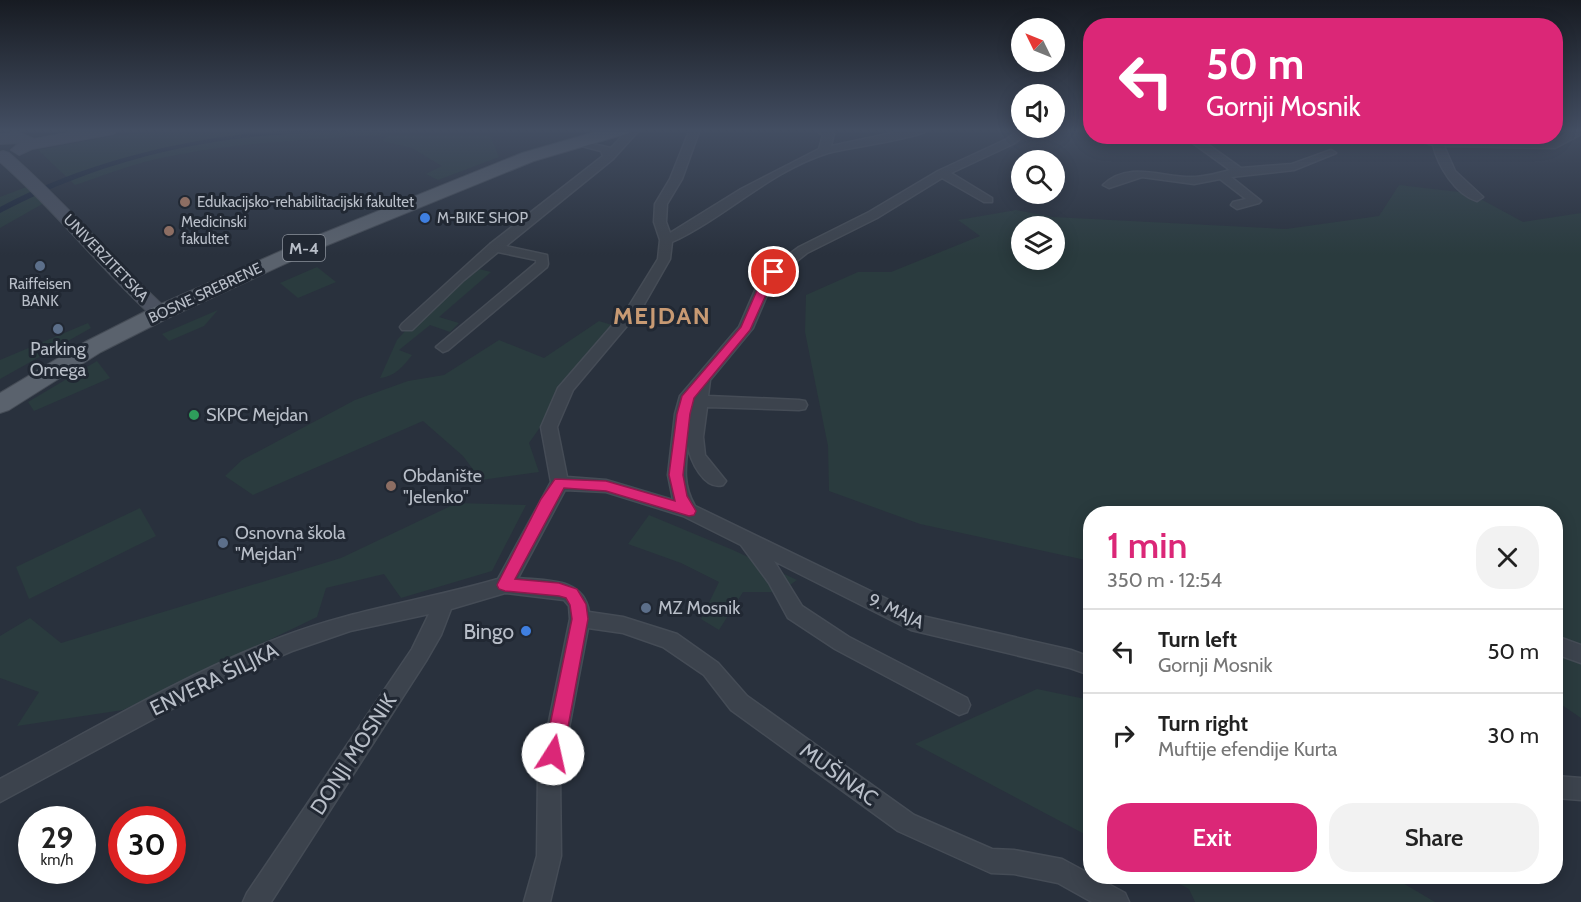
<!DOCTYPE html>
<html lang="en">
<head>
<meta charset="utf-8">
<style>
	body { margin:0; font-family:Cabin,sans-serif; background:#f2f2f2; color:#222; height:100vh; display:flex; flex-direction:column; font-size:22px; white-space:nowrap }
	* { box-sizing:border-box; margin:0 }
	p { font-size:20px; color:#767676 }
	.icon { flex:none; width:33px; height:33px; fill:none; stroke:currentColor; stroke-width:2; stroke-linecap:round; stroke-linejoin:round }
	.map { position:relative; flex:1; overflow:hidden }
	.panel { position:absolute; left:1083px; top:506px; width:480px; height:378px; display:flex; flex-direction:column; background:#fff; border-radius:24px; box-shadow:0 3px 15px #0003 }
	.panel>* { flex:none }
	.guide { position:absolute; left:1083px; top:18px; width:480px; height:126px; border-radius:24px; box-shadow:0 3px 15px #0003; background:#db2777; color:#fff; overflow:hidden }
	.needle { width:39px; rotate:313deg }
	.tools { position:absolute; left:1011px; top:18px; display:grid; gap:12px }
	.tools a { display:grid; place-items:center; width:54px; height:54px; border-radius:50%; background:#fff; box-shadow:0 3px 15px #0003; font-size:30px }
	.speed { position:absolute; left:18px; top:806px; display:flex; gap:12px; font-size:30px; font-weight:700; text-align:center }
	.speed>* { display:grid; place-content:center; width:78px; height:78px; border-radius:50%; background:#fff; box-shadow:0 3px 15px #0003; line-height:1 }
	.speed small { font-size:15px; font-weight:400 }
	.speed .limit { border:9px solid #d22; background:#fff; color:#111 }
	.pin { position:absolute; display:grid; place-items:center; width:51px; height:51px; color:#fff; margin:-26px; border:3px solid #fff; border-radius:50%; box-shadow:0 2px 6px #0007 }
	.me { position:absolute; width:66px; margin:-33px; rotate:10deg; stroke-linejoin:round; filter:drop-shadow(0 0 4px #0008) }
	.turn { display:flex; align-items:center; gap:21px; height:126px; padding:0 24px; font-size:27px }
	.turn .icon { width:78px; height:78px; stroke-width:2.5 }
	.turn b { display:block; font-size:42px; line-height:51px }
	.round { display:grid; place-items:center; flex:none; width:63px; height:63px; border-radius:24px; background:#f2f2f2 }
	.overview { display:flex; align-items:center; justify-content:space-between; height:102px; padding:0 24px }
	h1 { font-size:36px; font-weight:600; line-height:45px; color:#db2777 }
	.cta { display:flex; gap:12px; margin-top:auto; padding:12px 24px }
	.cta a { flex:1; height:69px; border-radius:24px; background:#db2777; color:#fff; font-size:24px; font-weight:600; line-height:69px; text-align:center }
	.cta a+a { background:#f2f2f2; color:#222 }
	ul { padding:0; list-style:none }
	li { display:flex; align-items:center; gap:18px; height:84px; padding:0 24px; border-top:2px solid #e0e0e0 }
	li div { flex:1 }
	li b { display:block; font-size:22px }
	li em { font-style:normal }
	.map>svg:first-child { display:block }
	.green { fill:#2a3b3e; fill-rule:evenodd }
	.water { fill:#1d283a }
	.lines { fill:none; stroke-linecap:round; stroke-linejoin:round }
	.street-casing { stroke:#454c56; stroke-width:3 }
	.secondary-casing { stroke:#454c56; stroke-width:2 }
	.primary-casing { stroke:#454c56; stroke-width:2 }
	.street { fill:#3c434d; fill-rule:evenodd }
	.secondary { fill:#4b5260; fill-rule:evenodd }
	.primary { fill:#5a626d; fill-rule:evenodd }
	.route { fill:#db2777; stroke:#8e194d; stroke-width:1.5 }
	.education-dot { fill:#8d6e63; stroke:#212833; stroke-width:2 }
	.shop-dot { fill:#3f7fe0; stroke:#212833; stroke-width:2 }
	.service-dot { fill:#5c6f8a; stroke:#212833; stroke-width:2 }
	.leisure-dot { fill:#2e9e5b; stroke:#212833; stroke-width:2 }
	.labels { text-anchor:middle; dominant-baseline:central; stroke-width:6; stroke-linejoin:round; paint-order:stroke }
	.far-poi-label { font-size:15px; fill:#b8bec8; stroke:#212833; text-anchor:start }
	.far-street-label { font-size:15px; fill:#b8bec8; stroke:#212833 }
	.shield { fill:#212833; stroke:#8b919b; stroke-width:1.5 }
	.shield-label { font-size:16px; font-weight:bold; fill:#b8bec8 }
	.poi-label { font-size:18px; fill:#b8bec8; stroke:#212833; text-anchor:start }
	.street-label { font-size:18px; fill:#b8bec8; stroke:#212833 }
	.near-poi-label { font-size:21px; fill:#b8bec8; stroke:#212833; text-anchor:end }
	.near-street-label { font-size:21px; fill:#b8bec8; stroke:#212833 }
	.district-label { font-size:24px; font-weight:bold; letter-spacing:1.5px; fill:#c89a73; stroke:#212833 }
</style>
</head>
<body>
<div class="map">
<svg width="1581" height="902" viewBox="0 0 1581 902">
	<rect width="100%" height="100%" fill="#29313d"/>
	<g class="green">
		<path d="M 190,129 L 383,129 L 381,135 C 309,140 237,142 166,157 C 135,163 105,175 75,185 L 38,150 L 112,136 Z"/>
		<path d="M 490,135 L 499,157 L 438,180 L 426,174 L 442,166 L 412,148 L 382,141 L 387,136 Z"/>
		<path d="M 37,183 L 53,198 L 0,228 L 0,197 Z"/>
		<path d="M 1399,185 L 1459,192 L 1477,197 L 1523,222 L 1581,213 L 1581,718 L 1556,701 L 1556,513 L 1090,513 L 1090,561 L 920,524 L 829,491 L 828,446 L 805,332 L 806,295 L 858,272 L 891,272 L 980,236 L 958,220 L 1016,210 L 1053,217 L 1286,229 L 1379,216 ZM 1022,226 L 1054,226 L 1054,260 L 1022,260 Z"/>
		<path d="M 317,267 L 336,282 L 298,298 L 280,283 Z"/>
		<path d="M 479,269 L 491,272 L 439,317 L 459,323 L 450,332 L 430,325 L 399,350 L 412,355 C 404,366 394,377 380,378 L 397,340 L 408,328 Z"/>
		<path d="M 218,310 L 204,326 L 169,341 L 162,334 Z"/>
		<path d="M 599,321 L 612,325 L 529,443 L 539,472 L 481,480 L 463,456 L 423,421 L 253,495 L 225,476 L 242,460 L 355,400 L 408,381 L 444,375 L 499,340 L 544,358 Z"/>
		<path d="M 88,323 L 91,328 L 0,379 L 0,360 Z"/>
		<path d="M 97,361 L 110,378 L 34,411 L 28,402 Z"/>
		<path d="M 457,503 L 526,505 L 492,571 L 401,598 L 384,574 L 326,588 L 317,617 L 123,710 L 17,726 L 39,692 L 0,678 L 0,636 L 30,618 L 61,643 L 341,558 Z"/>
		<path d="M 140,508 L 156,536 L 29,599 L 16,567 Z"/>
		<path d="M 649,515 L 733,550 L 797,580 L 780,592 L 743,592 L 719,630 L 701,619 L 719,582 L 681,563 L 628,544 Z"/>
		<path d="M 1037,689 L 1090,700 L 1090,837 L 915,744 Z"/>
		<path d="M 1164,876 L 1391,876 L 1435,902 L 1195,902 L 1189,889 Z"/>
	</g>
	<path class="water" d="M 351,129 L 448,129 C 380,132 310,130 243,138 C 158,148 76,173 0,213 L 0,207 C 75,167 161,144 245,134 C 280,130 316,130 351,129 Z"/>
	<g class="lines">
		<g class="street-casing">
			<g id="street">
				<path d="M 629,129 L 640,129 L 613,159 L 506,246 L 547,255 L 548,264 L 547,267 L 448,350 L 443,352 L 436,347 L 536,263 L 536,260 L 498,252 L 464,280 L 412,330 L 402,330 L 400,327 L 402,324 L 490,244 L 603,156 L 601,151 L 574,144 L 574,140 L 611,148 Z"/>
				<path d="M 690,129 L 700,129 L 682,179 L 667,204 L 666,222 L 670,233 L 741,189 L 819,149 L 823,135 L 814,129 C 821,129 829,128 834,134 L 831,146 L 911,129 L 930,129 C 917,139 849,147 828,153 C 770,171 726,217 672,242 L 670,259 L 642,308 L 573,390 L 557,427 L 567,477 L 606,480 L 673,500 L 668,475 L 675,414 L 680,396 L 739,327 L 756,288 L 769,269 L 799,247 L 869,212 L 938,171 L 1005,140 L 1022,129 L 1034,129 L 1013,144 L 951,173 L 992,198 L 992,202 L 984,202 L 942,178 L 877,218 L 807,253 L 779,275 L 770,288 L 753,328 L 710,380 L 708,396 L 799,400 L 805,401 L 807,405 L 805,409 L 799,410 L 707,407 L 703,437 L 705,455 L 726,481 L 723,485 C 705,491 689,460 688,445 C 685,468 683,486 695,506 L 922,616 L 1071,650 L 1090,657 L 1090,675 L 1070,668 L 911,630 L 774,561 L 802,606 L 849,637 L 967,698 L 970,705 L 967,712 L 959,715 L 835,649 L 788,618 L 769,583 L 741,545 L 683,516 L 606,492 L 565,490 L 518,578 C 545,581 584,577 589,612 L 623,617 L 677,634 L 718,663 L 747,696 L 914,815 L 992,849 L 1014,850 L 1062,859 L 1125,893 L 1129,902 L 1092,902 L 1058,883 L 1014,874 L 991,873 L 898,831 L 731,710 L 704,675 L 663,647 L 623,633 L 588,628 L 560,775 L 561,856 L 550,902 L 524,902 L 537,856 L 538,775 L 570,619 L 569,606 L 564,600 L 505,593 L 451,609 L 441,635 L 426,661 L 271,902 L 243,902 L 247,893 L 412,649 L 429,614 L 350,631 L 292,651 L 229,678 L 0,802 L 0,779 C 92,730 183,675 279,638 C 350,610 426,600 498,579 L 551,482 L 541,427 L 558,388 L 629,306 L 658,259 L 660,240 L 654,222 L 655,204 L 670,179 Z"/>
				<path d="M 1575,129 L 1581,129 L 1581,134 L 1555,148 L 1444,146 L 1455,171 L 1483,197 L 1477,201 C 1455,194 1438,166 1433,145 L 1403,136 L 1424,136 L 1438,140 L 1553,142 Z"/>
				<path d="M 1183,136 L 1196,136 L 1241,168 L 1292,164 L 1331,150 L 1336,153 L 1294,170 L 1231,177 L 1261,201 L 1259,203 L 1237,209 L 1231,205 L 1233,202 L 1246,199 L 1220,179 L 1194,184 L 1142,177 L 1109,188 L 1103,185 C 1129,160 1163,178 1193,177 C 1205,177 1219,173 1230,170 Z"/>
				<path d="M 1556,636 L 1581,645 L 1581,663 L 1556,654 Z"/>
				<path d="M 1556,776 L 1581,778 L 1581,800 L 1556,798 Z"/>
			</g>
		</g>
		<g class="secondary-casing">
			<g id="secondary">
				<path d="M 88,129 L 121,129 L 113,134 L 32,149 L 19,155 L 11,150 L 19,143 L 0,144 L 0,134 L 18,132 L 34,139 Z"/>
				<path d="M 3,151 L 9,153 C 65,201 112,259 167,309 L 170,313 L 167,317 L 153,317 C 99,268 55,210 0,162 L 0,152 Z"/>
			</g>
		</g>
		<g class="primary-casing">
			<path id="primary" d="M 605,129 L 632,129 L 629,133 L 534,161 L 313,251 L 168,318 L 101,352 L 9,410 L 0,413 L 0,393 L 85,342 L 152,308 L 299,243 L 522,153 Z"/>
		</g>
		<use href="#street" class="street"/>
		<use href="#secondary" class="secondary"/>
		<use href="#primary" class="primary"/>
	</g>
	<linearGradient id="sky" x2="0" y2="1"><stop stop-color="#171b22"/><stop offset="0.51" stop-color="#434e62"/><stop offset="1" stop-color="#434e62" stop-opacity="0"/></linearGradient>
	<rect width="1581" height="255" fill="url(#sky)"/>
	<path class="route" d="M 774,269 L 780,272 L 769,288 L 750,330 L 694,398 L 690,414 L 683,475 L 687,496 L 696,511 L 694,515 L 689,516 L 606,491 L 564,488 L 515,579 L 559,583 L 577,589 L 586,604 L 588,619 L 563,754 L 560,760 L 553,762 L 547,760 L 544,754 L 572,619 L 570,605 L 566,598 L 559,596 L 505,591 L 499,589 L 497,585 L 541,499 L 555,479 L 606,481 L 675,501 L 669,475 L 677,414 L 682,396 L 741,327 L 758,288 L 771,270 Z"/>
	<g class="education-dot">
		<circle cx="185" cy="202" r="6"/>
		<circle cx="169" cy="231" r="6"/>
		<circle cx="391" cy="486" r="6"/>
	</g>
	<g class="shop-dot">
		<circle cx="425" cy="218" r="6"/>
		<circle cx="526" cy="631" r="6"/>
	</g>
	<g class="service-dot">
		<circle cx="40" cy="266" r="6"/>
		<circle cx="58" cy="329" r="6"/>
		<circle cx="223" cy="543" r="6"/>
		<circle cx="646" cy="608" r="6"/>
	</g>
	<circle class="leisure-dot" cx="194" cy="415" r="6"/>
	<g class="labels">
		<g class="far-poi-label">
			<text x="197" y="202">Edukacijsko-rehabilitacijski fakultet</text>
			<text x="437" y="218">M-BIKE SHOP</text>
			<text x="181" y="222">Medicinski<tspan x="181" dy="17">fakultet</tspan></text>
			<text x="40" y="284" text-anchor="middle">Raiffeisen<tspan x="40" dy="17">BANK</tspan></text>
		</g>
		<g class="far-street-label">
			<text transform="translate(106 258) rotate(46)">UNIVERZITETSKA</text>
			<text transform="translate(205 293) rotate(-25)">BOSNE SREBRENE</text>
		</g>
		<rect class="shield" x="283" y="235" width="42" height="26" rx="4.5"/>
		<g class="shield-label">
			<text x="304" y="248">M-4</text>
		</g>
		<g class="poi-label">
			<text x="58" y="349" text-anchor="middle">Parking<tspan x="58" dy="21">Omega</tspan></text>
			<text x="206" y="415">SKPC Mejdan</text>
			<text x="403" y="476">Obdanište<tspan x="403" dy="21">"Jelenko"</tspan></text>
			<text x="235" y="533">Osnovna škola<tspan x="235" dy="21">"Mejdan"</tspan></text>
			<text x="658" y="608">MZ Mosnik</text>
		</g>
		<g class="street-label">
			<text transform="translate(896 611) rotate(25)">9. MAJA</text>
		</g>
		<g class="near-poi-label">
			<text x="514" y="631">Bingo</text>
		</g>
		<g class="near-street-label">
			<text transform="translate(214 679) rotate(-26)">ENVERA ŠILJKA</text>
			<text transform="translate(353 754) rotate(-57)">DONJI MOSNIK</text>
			<text transform="translate(839 774) rotate(36)">MUŠINAC</text>
		</g>
		<g class="district-label">
			<text x="662" y="315">MEJDAN</text>
		</g>
	</g>
</svg>
<div class="tools">
<a><svg class="needle" viewBox="-14 -14 28 28"><path d="M0-13l5 13h-10z" fill="#e53935"/><path d="M0 13l5-13h-10z" fill="#767676"/></svg></a>
<a><svg class="icon" aria-label="sound" viewBox="0 0 24 24"><path d="M4 9h4l5-4v14l-5-4H4zM17 9q2 3 0 6"/></svg></a>
<a><svg class="icon" aria-label="search" viewBox="0 0 24 24"><circle cx="10" cy="10" r="6"/><path d="M15 15l6 6"/></svg></a>
<a><svg class="icon" aria-label="layers" viewBox="0 0 24 24"><path d="M12 4l9 5-9 5-9-5zM3 14l9 5 9-5"/></svg></a>
</div>
<div class="speed"><div>29<small>km/h</small></div><div class="limit">30</div></div>
<div class="pin" style="left:774px;top:272px;background:#d93025"><svg class="icon" aria-label="arrive" viewBox="0 0 24 24"><path d="M6 21V4h12l-3 4 3 4H6"/></svg></div>
<svg class="me" style="left:553px;top:754px" viewBox="-20 -20 40 40"><circle r="19" fill="#fff"/><path d="M0-13L10 11 0 6-10 11z" fill="#db2777"/></svg>
<div class="guide">
<div class="turn"><svg class="icon" aria-label="left" viewBox="0 0 24 24"><path d="M17 20v-9H6M10 6l-5 5 5 5"/></svg><div><b>50 m</b>Gornji Mosnik</div></div>
</div>
<section class="panel">
<div class="overview"><div><h1>1 min</h1><p>350 m · 12:54</p></div><a class="round"><svg class="icon" aria-label="close" viewBox="0 0 24 24"><path d="M6 6l12 12M18 6L6 18"/></svg></a></div>
<ul>
<li><svg class="icon" aria-label="left" viewBox="0 0 24 24"><path d="M17 20v-9H6M10 6l-5 5 5 5"/></svg><div><b>Turn left</b><p>Gornji Mosnik</p></div><em>50 m</em></li>
<li><svg class="icon" aria-label="right" viewBox="0 0 24 24"><path d="M7 20v-9h11M14 6l5 5-5 5"/></svg><div><b>Turn right</b><p>Muftije efendije Kurta</p></div><em>30 m</em></li>
</ul>
<div class="cta"><a>Exit</a><a>Share</a></div>
</section>
</div>
</body>
</html>
